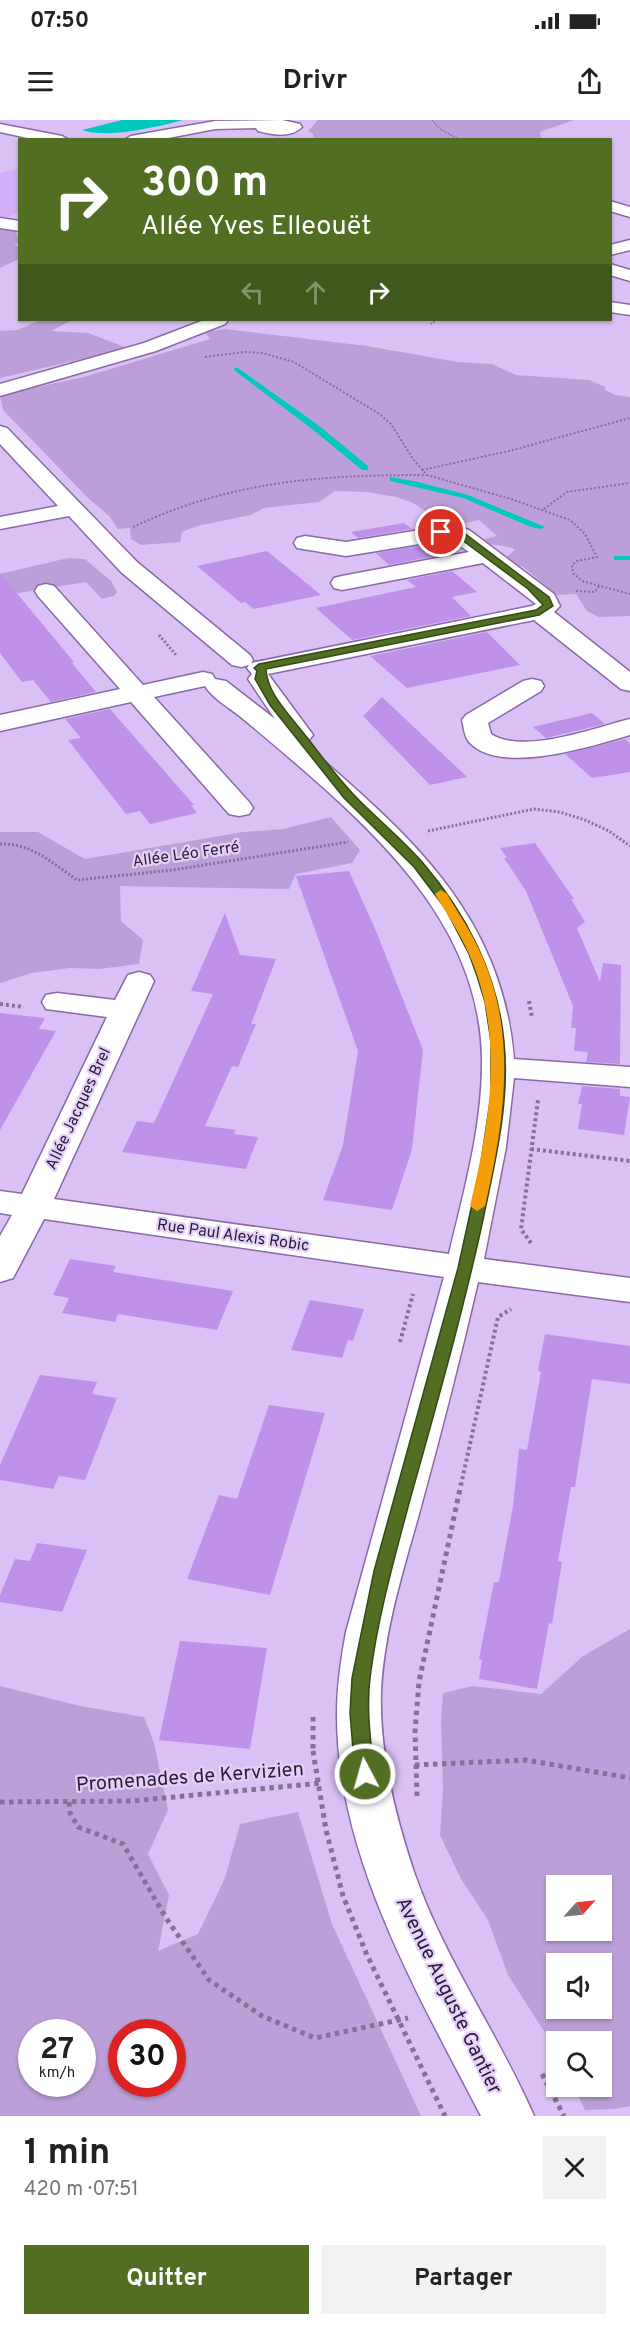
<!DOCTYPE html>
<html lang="fr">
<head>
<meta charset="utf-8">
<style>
	body { margin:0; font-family:Overpass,sans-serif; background:#f2f2f2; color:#222; height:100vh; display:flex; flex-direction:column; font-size:22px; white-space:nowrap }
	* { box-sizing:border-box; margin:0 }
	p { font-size:20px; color:#767676 }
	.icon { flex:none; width:33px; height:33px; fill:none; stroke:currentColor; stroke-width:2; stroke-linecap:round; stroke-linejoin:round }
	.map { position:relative; height:1996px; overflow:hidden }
	.details { display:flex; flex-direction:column; background:#fff; flex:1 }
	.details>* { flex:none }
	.guide { position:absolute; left:18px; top:18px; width:594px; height:183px; border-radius:0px; box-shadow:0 2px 4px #0004; background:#516e22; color:#fff; overflow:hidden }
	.needle { width:39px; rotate:63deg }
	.fabs { position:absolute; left:546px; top:1755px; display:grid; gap:12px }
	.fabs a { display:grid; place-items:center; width:66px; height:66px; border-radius:0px; background:#fff; box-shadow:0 2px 4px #0004; font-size:30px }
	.speed { position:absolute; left:18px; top:1899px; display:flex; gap:12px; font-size:30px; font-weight:700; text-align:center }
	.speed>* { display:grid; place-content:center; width:78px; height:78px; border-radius:50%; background:#fff; box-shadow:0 2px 4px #0004; line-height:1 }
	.speed small { font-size:15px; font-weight:400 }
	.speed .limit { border:9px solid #d22; background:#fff; color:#111 }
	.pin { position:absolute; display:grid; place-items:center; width:51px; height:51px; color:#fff; margin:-26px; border:3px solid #fff; border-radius:50%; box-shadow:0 2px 6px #0007 }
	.me { position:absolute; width:66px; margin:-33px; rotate:354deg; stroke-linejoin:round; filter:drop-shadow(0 0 4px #0008) }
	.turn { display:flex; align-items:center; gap:21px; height:126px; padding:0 24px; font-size:27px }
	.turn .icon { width:78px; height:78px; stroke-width:2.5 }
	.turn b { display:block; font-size:42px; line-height:51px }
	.lanes { display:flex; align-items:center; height:57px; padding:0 24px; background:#0003; justify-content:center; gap:30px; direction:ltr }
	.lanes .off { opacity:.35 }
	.round { display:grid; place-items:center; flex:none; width:63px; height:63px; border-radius:0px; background:#f2f2f2 }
	.head { display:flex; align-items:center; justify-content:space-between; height:102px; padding:0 24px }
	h1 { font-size:36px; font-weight:700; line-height:45px }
	.primary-button { display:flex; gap:12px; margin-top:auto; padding:12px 24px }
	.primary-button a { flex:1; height:69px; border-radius:0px; background:#516e22; color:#fff; font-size:24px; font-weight:700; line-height:69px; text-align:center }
	.primary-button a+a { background:#f2f2f2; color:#222 }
	.status { display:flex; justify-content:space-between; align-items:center; height:42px; padding:0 30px; background:#fff; direction:ltr }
	.status svg { height:16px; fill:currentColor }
	header { display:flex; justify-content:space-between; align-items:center; height:78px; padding:0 24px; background:#fff; font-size:27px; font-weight:700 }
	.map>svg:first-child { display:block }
	.built { fill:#d4aef8 }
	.green { fill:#bc9fd8; fill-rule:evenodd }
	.water { fill:#00c8bd }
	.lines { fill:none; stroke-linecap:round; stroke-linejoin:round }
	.stream { fill:#00c8bd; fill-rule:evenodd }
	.building { fill:#bf91e8 }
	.minor-casing { stroke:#8a69a7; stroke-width:3 }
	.path-far4 { stroke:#857098; stroke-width:1.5; stroke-dasharray:1.5 1.5; stroke-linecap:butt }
	.path-far3 { stroke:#857098; stroke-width:2; stroke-dasharray:2 2; stroke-linecap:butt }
	.path-far2 { stroke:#857098; stroke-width:3; stroke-dasharray:2 2; stroke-linecap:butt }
	.path-far1 { stroke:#857098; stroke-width:4; stroke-dasharray:3 3; stroke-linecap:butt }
	.path { stroke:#857098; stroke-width:5; stroke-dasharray:4.5 4.5; stroke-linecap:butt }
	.minor { fill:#fff; fill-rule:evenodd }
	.route { fill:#516e22; stroke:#354816; stroke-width:1.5 }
	.slow { fill:#f59e0b }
	.labels { text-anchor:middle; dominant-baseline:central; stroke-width:4.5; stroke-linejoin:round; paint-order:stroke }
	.street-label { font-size:16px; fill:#2a1c36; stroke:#e5d0f9 }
	.near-street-label { font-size:20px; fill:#2a1c36; stroke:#e5d0f9 }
</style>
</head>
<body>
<div class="status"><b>07:50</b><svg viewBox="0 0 49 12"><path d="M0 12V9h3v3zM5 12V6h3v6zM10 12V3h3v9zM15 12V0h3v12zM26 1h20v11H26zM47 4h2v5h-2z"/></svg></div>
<header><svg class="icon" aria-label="menu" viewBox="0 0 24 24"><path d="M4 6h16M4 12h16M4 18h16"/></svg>Drivr<svg class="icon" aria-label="share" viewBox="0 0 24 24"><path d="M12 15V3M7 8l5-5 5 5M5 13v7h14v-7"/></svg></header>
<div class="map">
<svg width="630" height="1996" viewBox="0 0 630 1996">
	<rect width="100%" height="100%" fill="#dbc0f6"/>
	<path class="built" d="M 19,49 L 19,93 L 7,97 L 0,96 L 0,53 Z"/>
	<g class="green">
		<path d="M 318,0 L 574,0 L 540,12 L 541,19 L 314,19 L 313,14 L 308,11 Z"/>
		<path d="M 0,107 L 15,110 L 19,122 L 14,125 L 20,127 L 19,139 L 0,148 Z"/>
		<path d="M 40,200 L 72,200 L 51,211 L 88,213 L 125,227 L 116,231 L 0,258 L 0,211 L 18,210 Z"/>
		<path d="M 225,209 L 367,226 L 458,242 L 492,244 L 516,255 L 589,260 L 605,267 L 605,270 L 615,275 L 630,277 L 630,496 L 599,497 L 587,491 L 576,474 L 557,475 L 522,446 L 515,447 L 505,438 L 515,430 C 505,423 492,428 481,420 L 497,416 L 479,400 L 462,404 L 448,394 L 434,396 L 411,382 L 396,377 L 368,372 L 335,371 L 319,382 L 264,388 L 251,395 L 197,406 L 182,412 L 180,422 L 141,425 L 131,419 L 130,408 L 118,409 L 109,396 L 87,377 L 3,290 L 0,275 L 84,257 L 210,219 L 205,212 Z"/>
		<path d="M 68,438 L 85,439 L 111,461 L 117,472 L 114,476 L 102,479 L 86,462 L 0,476 L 0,454 Z"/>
		<path d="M 331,697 L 360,730 L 352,743 L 296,754 L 289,769 L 120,766 L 121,801 L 143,820 L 139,844 L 99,849 L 70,848 L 32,853 L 0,863 L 0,712 L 38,712 L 85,739 L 243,712 L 283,709 Z"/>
		<path d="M 630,1509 L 630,1986 L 615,1989 L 585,1990 L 574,1967 L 602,1966 L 602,1922 L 556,1922 L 556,1930 L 508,1855 L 488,1800 L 461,1759 L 440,1715 L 443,1669 L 441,1600 L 443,1573 L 473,1566 L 541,1574 L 583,1536 ZM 556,1766 L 602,1766 L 602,1810 L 556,1810 ZM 556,1844 L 602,1844 L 602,1888 L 556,1888 Z"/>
		<path d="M 0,1566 L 80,1586 L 144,1597 L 154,1623 L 168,1690 L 148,1734 L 169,1775 L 158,1831 L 198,1814 L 225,1758 L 240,1704 L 298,1692 L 332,1804 L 421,1996 L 0,1996 ZM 32,1912 L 82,1912 L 82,1964 L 32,1964 ZM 122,1912 L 172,1912 L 172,1964 L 122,1964 Z"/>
	</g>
	<path class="water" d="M 122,0 L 183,0 C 157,7 107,19 82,10 Z"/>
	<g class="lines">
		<g class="stream">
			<path d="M 234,248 L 238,248 L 318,305 L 368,346 L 368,350 L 362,350 L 312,309 L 234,250 Z"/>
			<path d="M 390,357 L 418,362 L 468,375 L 545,407 L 541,409 L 531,407 L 463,378 L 390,361 Z"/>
			<rect x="614" y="436" width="16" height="4"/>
		</g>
	</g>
	<g class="building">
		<path d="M 404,403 L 412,409 L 358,418 L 351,412 Z"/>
		<path d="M 431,424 L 444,434 L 389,445 L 376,433 Z"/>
		<path d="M 267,431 L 321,475 L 254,489 L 245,482 L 241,483 L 197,446 Z"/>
		<path d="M 452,451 L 477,472 L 452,477 L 471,496 L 352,520 L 316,488 L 416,467 L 407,460 Z"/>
		<path d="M 0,453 L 74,542 L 72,543 L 96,572 L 51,582 L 33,560 L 22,562 L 0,533 Z"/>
		<path d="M 487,512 L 520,545 L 407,568 L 370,536 Z"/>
		<path d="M 382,577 L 467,657 L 430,665 L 363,596 Z"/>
		<path d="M 110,589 L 194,685 L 191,685 L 197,693 L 150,704 L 140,691 L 126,694 L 68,620 L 81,618 L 65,599 Z"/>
		<path d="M 592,593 L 605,604 L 546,618 L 533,607 Z"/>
		<path d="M 625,619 L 630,623 L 630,652 L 592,658 L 565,634 Z"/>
		<path d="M 535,723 L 574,779 L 571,779 L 585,802 L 577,808 L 600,862 L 603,843 L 621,845 L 620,944 L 586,942 L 588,932 L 574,931 L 576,908 L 571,908 L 573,886 L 526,771 L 504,738 L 507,738 L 500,728 Z"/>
		<path d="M 349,751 L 376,811 L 423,930 L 412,1029 L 392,1090 L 323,1080 L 343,1025 L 358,931 L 296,756 Z"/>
		<path d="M 225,793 L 240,835 L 276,839 L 251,904 L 256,904 L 238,947 L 232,946 L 205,1006 L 236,1010 L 234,1014 L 258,1017 L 246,1049 L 122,1032 L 137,1001 L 154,1003 L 213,874 L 191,871 Z"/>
		<path d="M 0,893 L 45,898 L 39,909 L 56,911 L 0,1010 Z"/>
		<path d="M 582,966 L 620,969 L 620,976 L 630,977 L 624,1015 L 578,1009 L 582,984 L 578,984 Z"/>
		<path d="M 70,1139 L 116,1146 L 113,1152 L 233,1171 L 217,1210 L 118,1194 L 115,1202 L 62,1193 L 69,1178 L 53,1175 Z"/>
		<path d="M 310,1180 L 364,1189 L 353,1221 L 348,1220 L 342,1238 L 291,1230 Z"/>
		<path d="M 545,1214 L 630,1226 L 630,1264 L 592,1259 L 575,1367 L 571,1367 L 558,1441 L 562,1442 L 552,1504 L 549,1503 L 537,1569 L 479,1559 L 482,1540 L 479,1539 L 494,1462 L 499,1462 L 513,1386 L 519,1329 L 527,1330 L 541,1252 L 538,1251 Z"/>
		<path d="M 40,1255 L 97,1262 L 92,1274 L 117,1278 L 85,1360 L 59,1356 L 53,1369 L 0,1360 L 0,1345 Z"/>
		<path d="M 269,1285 L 325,1293 L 270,1475 L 187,1459 L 219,1375 L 237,1379 Z"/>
		<path d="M 37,1423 L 87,1430 L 62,1492 L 0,1482 L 0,1475 L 15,1439 L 30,1441 Z"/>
		<path d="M 180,1521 L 267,1528 L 250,1629 L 159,1620 Z"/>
	</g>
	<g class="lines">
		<g class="minor-casing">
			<g id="minor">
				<path d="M 282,0 L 300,4 L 302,7 C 291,18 273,15 258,11 L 256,8 L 215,9 L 158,20 L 124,20 L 131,16 L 215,1 Z"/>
				<path d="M 0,4 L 62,16 L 69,20 L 37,20 L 0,12 Z"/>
				<path d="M 610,81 L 630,87 L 630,97 L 610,91 Z"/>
				<path d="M 0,98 L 20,101 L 20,111 L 0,108 Z"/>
				<path d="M 630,120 L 630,130 L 610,135 L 610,125 Z"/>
				<path d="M 610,144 L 630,150 L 630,161 L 610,155 Z"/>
				<path d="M 610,182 L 630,185 L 630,195 L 610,192 Z"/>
				<path d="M 204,200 L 228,200 L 225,204 L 156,231 L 0,276 L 0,264 L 144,223 Z"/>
				<path d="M 0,306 L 7,308 L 137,442 L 250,535 L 253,540 L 251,543 L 532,486 L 536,484 L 483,443 L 342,470 L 334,468 L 331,463 L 334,458 L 342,456 L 469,432 L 450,419 L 346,436 L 297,428 L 294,423 L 297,418 L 305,416 L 346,422 L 451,405 L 469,410 L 554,474 L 560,486 L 554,492 L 630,552 L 630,571 L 621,569 L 534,500 L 268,554 L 313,615 L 309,620 L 302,622 C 406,712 502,792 514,939 L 630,947 L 630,967 L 514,958 L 506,1027 L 484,1139 L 630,1158 L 630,1182 L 478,1162 C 460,1240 440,1317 419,1394 C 403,1451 384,1511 381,1571 C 379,1632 395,1695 414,1752 C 444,1839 498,1913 534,1996 L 481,1996 C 418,1874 336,1735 337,1593 C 337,1566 341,1539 346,1512 L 444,1157 L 44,1099 L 13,1158 L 0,1162 L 0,1116 L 12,1095 L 0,1093 L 0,1071 L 22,1074 L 107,897 L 46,889 L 42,882 L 46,875 L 57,873 L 115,880 L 128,855 L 139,852 L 150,855 L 154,861 L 54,1079 L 449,1134 C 464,1071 483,1004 482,938 C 480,824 405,741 325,669 C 298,645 270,621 242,598 C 230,588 213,579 205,566 L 154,577 L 249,682 L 253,688 L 249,694 L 239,696 L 229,694 L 131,582 L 0,611 L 0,595 L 120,569 L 38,476 L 35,471 L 38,466 L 46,464 L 54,466 L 143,565 L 203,552 L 212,554 L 215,559 L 226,561 L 275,599 L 248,559 L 252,554 L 247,548 L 249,545 L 241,547 L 232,545 L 121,452 L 69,396 L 0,409 L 0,397 L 58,386 L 0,324 Z"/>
				<path d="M 532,559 L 541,561 L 544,566 L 541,571 L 488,603 L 491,614 C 523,635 594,608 630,599 L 630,615 C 592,626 500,656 469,622 C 464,616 464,607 462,600 L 466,595 L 523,561 Z"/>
			</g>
		</g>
		<g class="path-far4">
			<path d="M 432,0 L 440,9 L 460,20"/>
			<path d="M 431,204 L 436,200"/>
		</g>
		<g class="path-far3">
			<path d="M 205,237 L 245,232 L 262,233 L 294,242 L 378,293 L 391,304 L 413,339 L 427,355 L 511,379 L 570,400 L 585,414 L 597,437 L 577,441 L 572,445 L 573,453 L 582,461 L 630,474"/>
			<path d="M 422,350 L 509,331 L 630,298"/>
			<path d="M 544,389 L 567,372 L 630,363"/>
			<path d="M 133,407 C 231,361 319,355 426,355"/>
			<path d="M 576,471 L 595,472 L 599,466"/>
		</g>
		<g class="path-far2">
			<path d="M 159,515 L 176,535"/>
			<path d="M 428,711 L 534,689 L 560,692 L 585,700 L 609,711 L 630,726"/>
			<path d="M 0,724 C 32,723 52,743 77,760 L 173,750 L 348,722"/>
		</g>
		<g class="path-far1">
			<path d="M 529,881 L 532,898"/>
			<path d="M 0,884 L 24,887"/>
			<path d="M 531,1029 L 630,1041"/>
			<path d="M 531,1123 L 521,1109 L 538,980"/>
			<path d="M 400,1222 L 413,1174"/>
			<path d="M 461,1365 L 498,1197 L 511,1189"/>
		</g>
		<g class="path">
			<path d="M 313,1597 L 313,1631"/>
			<path d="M 313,1631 L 326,1710 L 343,1776 L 367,1835 L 445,1996"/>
			<path d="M 415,1645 L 526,1640 L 630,1658"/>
			<path d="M 417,1676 L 415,1611 L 419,1562 L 461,1364"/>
			<path d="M 0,1682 L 132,1681 L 322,1663"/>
			<path d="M 69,1682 L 70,1693 L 78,1707 L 123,1724 L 166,1798 L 209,1860 L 262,1896 L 315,1918 L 408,1898"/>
			<path d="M 542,1954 L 564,1996"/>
		</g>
		<use href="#minor" class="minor"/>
	</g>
	<path class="route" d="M 441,410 L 464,413 L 549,477 L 553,486 L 539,495 L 266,549 C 267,572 286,591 301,610 C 318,631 335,655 354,675 C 376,698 402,719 423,743 C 466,793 498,855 504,922 C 510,980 496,1038 484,1095 C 463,1193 435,1290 408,1387 C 393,1443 377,1501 370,1558 C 366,1590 371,1622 374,1654 L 371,1660 L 365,1662 L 358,1660 L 355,1654 L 350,1593 L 352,1558 L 374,1451 L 458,1148 L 480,1048 L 491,975 L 491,922 L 485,882 L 477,856 L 469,834 L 445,788 L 414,747 L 344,678 L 270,585 L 255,559 L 257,551 L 254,548 L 259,544 L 536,490 L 543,485 L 528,469 L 458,417 L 438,414 L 438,411 Z"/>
	<path class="slow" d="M 441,770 L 447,774 C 458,793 472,813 481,834 C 518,914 504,1003 485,1086 L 477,1091 L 470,1086 C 490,1003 505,915 469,834 C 460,813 446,793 435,774 Z"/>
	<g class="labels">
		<g class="street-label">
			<text transform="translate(186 735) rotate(-8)">Allée Léo Ferré</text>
			<text transform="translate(79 989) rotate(-65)">Allée Jacques Brel</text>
			<text transform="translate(233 1116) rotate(8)">Rue Paul Alexis Robic</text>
		</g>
		<g class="near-street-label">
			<text transform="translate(190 1658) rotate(-4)">Promenades de Kervizien</text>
			<text transform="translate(448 1876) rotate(64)">Avenue Auguste Gantier</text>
		</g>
	</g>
</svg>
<div class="fabs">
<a><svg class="needle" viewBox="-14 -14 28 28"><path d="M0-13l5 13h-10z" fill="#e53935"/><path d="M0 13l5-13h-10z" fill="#767676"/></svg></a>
<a><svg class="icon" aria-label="sound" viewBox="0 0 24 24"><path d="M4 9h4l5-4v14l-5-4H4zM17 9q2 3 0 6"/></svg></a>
<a><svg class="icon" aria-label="search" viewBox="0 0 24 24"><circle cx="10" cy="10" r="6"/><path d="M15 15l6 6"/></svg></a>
</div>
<div class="speed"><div>27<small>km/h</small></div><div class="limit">30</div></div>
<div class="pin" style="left:441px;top:412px;background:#d93025"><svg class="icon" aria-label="arrive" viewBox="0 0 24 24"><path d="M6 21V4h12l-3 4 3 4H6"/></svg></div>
<svg class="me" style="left:365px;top:1654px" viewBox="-20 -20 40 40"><circle r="17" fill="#516e22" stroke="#fff" stroke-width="3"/><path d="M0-11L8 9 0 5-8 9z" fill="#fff"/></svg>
<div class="guide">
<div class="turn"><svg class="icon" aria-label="right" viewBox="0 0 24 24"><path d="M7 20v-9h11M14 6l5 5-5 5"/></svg><div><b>300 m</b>Allée Yves Elleouët</div></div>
<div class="lanes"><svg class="icon off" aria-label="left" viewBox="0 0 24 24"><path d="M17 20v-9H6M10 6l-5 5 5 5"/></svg><svg class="icon off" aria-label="ahead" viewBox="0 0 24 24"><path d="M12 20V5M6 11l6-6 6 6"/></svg><svg class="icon" aria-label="right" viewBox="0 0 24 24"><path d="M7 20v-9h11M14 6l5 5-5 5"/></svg></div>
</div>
</div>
<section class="details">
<div class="head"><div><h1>1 min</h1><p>420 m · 07:51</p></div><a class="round"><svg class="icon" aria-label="close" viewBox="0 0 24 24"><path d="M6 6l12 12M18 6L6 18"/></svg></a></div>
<div class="primary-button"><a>Quitter</a><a>Partager</a></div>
</section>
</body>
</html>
